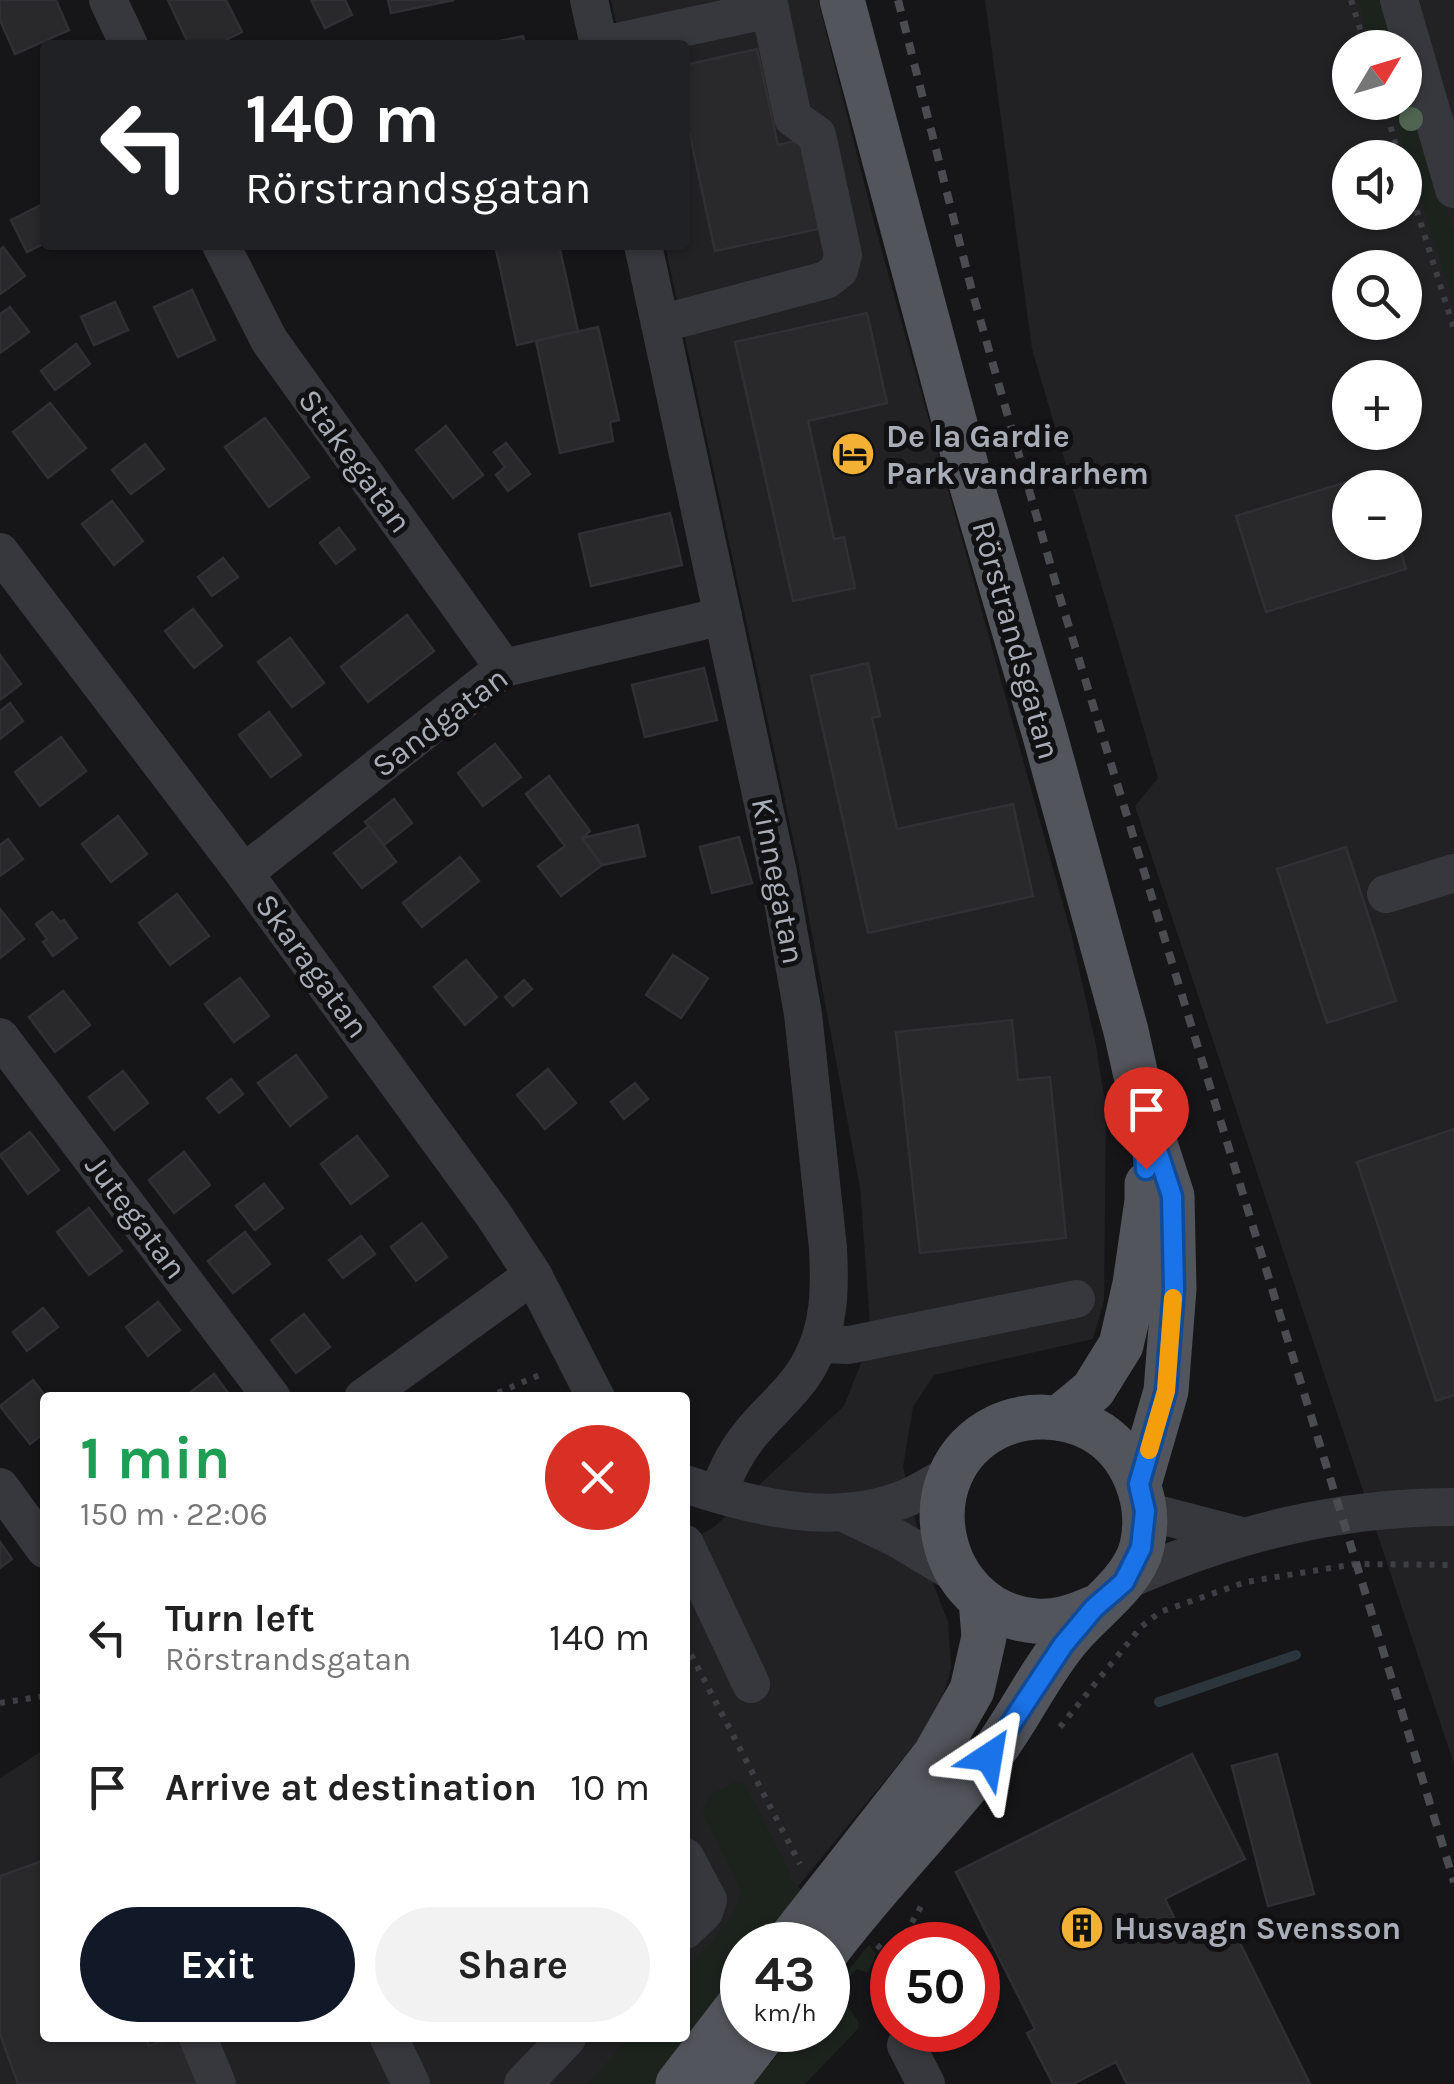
<!DOCTYPE html>
<html lang="en">
<head>
<meta charset="utf-8">
<style>
	body { margin:0; font-family:Karla,sans-serif; background:#f2f2f2; color:#222; height:100vh; display:flex; flex-direction:column; font-size:38px; white-space:nowrap }
	* { box-sizing:border-box; margin:0 }
	p { font-size:32px; color:#767676 }
	.icon { flex:none; width:55px; height:55px; fill:none; stroke:currentColor; stroke-width:2; stroke-linecap:round; stroke-linejoin:round }
	.map { position:relative; flex:1; overflow:hidden }
	.side { position:absolute; left:40px; top:1392px; width:650px; height:650px; display:flex; flex-direction:column; background:#fff; border-radius:10px; box-shadow:0 2px 8px #0004 }
	.side>* { flex:none }
	.guide { position:absolute; left:40px; top:40px; width:650px; height:210px; border-radius:10px; box-shadow:0 2px 8px #0004; background:#202124; color:#fff; overflow:hidden }
	.needle { width:65px; rotate:52deg }
	.fabs { position:absolute; left:1332px; top:30px; display:grid; gap:20px }
	.fabs a { display:grid; place-items:center; width:90px; height:90px; border-radius:50%; background:#fff; box-shadow:0 2px 8px #0004; font-size:50px }
	.speed { position:absolute; left:720px; top:1922px; display:flex; gap:20px; font-size:50px; font-weight:700; text-align:center }
	.speed>* { display:grid; place-content:center; width:130px; height:130px; border-radius:50%; background:#fff; box-shadow:0 2px 8px #0004; line-height:1 }
	.speed small { font-size:25px; font-weight:400 }
	.speed .limit { border:15px solid #d22; background:#fff; color:#111 }
	.pin { position:absolute; display:grid; place-items:center; width:85px; height:85px; color:#fff; margin:-102px -42px; border-radius:50% 50% 50% 0; rotate:-45deg; box-shadow:0 0 10px #0007 }
	.pin .icon { rotate:45deg }
	.me { position:absolute; width:110px; margin:-55px; rotate:33deg; stroke-linejoin:round; filter:drop-shadow(0 0 8px #0008) }
	.turn { display:flex; align-items:center; gap:35px; height:210px; padding:0 40px; font-size:45px }
	.turn .icon { width:130px; height:130px; stroke-width:2.5 }
	.turn b { display:block; font-size:70px; line-height:85px }
	.round { display:grid; place-items:center; flex:none; width:105px; height:105px; border-radius:52px; background:#f2f2f2 }
	.overview { display:flex; align-items:center; justify-content:space-between; height:170px; padding:0 40px }
	h1 { font-size:60px; font-weight:700; line-height:75px; color:#1e9e55 }
	.action { display:flex; gap:20px; margin-top:auto; padding:20px 40px }
	.action a { flex:1; height:115px; border-radius:60px; background:#111827; color:#fff; font-size:40px; font-weight:700; line-height:115px; text-align:center }
	.action a+a { background:#f2f2f2; color:#222 }
	ul { padding:0; list-style:none }
	li { display:flex; align-items:center; gap:30px; height:150px; padding:0 40px }
	li div { flex:1 }
	li b { display:block; font-size:38px }
	li em { font-style:normal }
	.map>svg:first-child { display:block }
	.built { fill:#222225; fill-rule:evenodd }
	.green { fill:#1c231d }
	.lines { fill:none; stroke-linecap:round; stroke-linejoin:round }
	.stream { stroke:#2c353c; stroke-width:10 }
	.building { fill:#29292c; stroke:#303034; stroke-width:2.5 }
	.path { stroke:#3d3f44; stroke-width:6; stroke-dasharray:5 8; stroke-linecap:butt }
	.minor { stroke:#37383d; stroke-width:38 }
	.major { stroke:#53555c; stroke-width:45 }
	.rail { stroke:#4a4c52; stroke-width:8; stroke-dasharray:12 10; stroke-linecap:butt }
	.tree { fill:#506452 }
	.route-casing { stroke:#114b97; stroke-width:25 }
	.route { stroke:#1a73e8; stroke-width:18 }
	.slow { stroke:#f59e0b; stroke-width:18 }
	.labels { text-anchor:middle; dominant-baseline:central; stroke-width:10; stroke-linejoin:round; paint-order:stroke }
	.poi-label { font-size:32px; font-weight:bold; fill:#a8adb8; stroke:#111113; text-anchor:start }
	.street-label { font-size:32px; fill:#a8adb8; stroke:#111113 }
</style>
</head>
<body>
<div class="map">
<svg width="1454" height="2084" viewBox="0 0 1454 2084">
	<rect width="100%" height="100%" fill="#161618"/>
	<g class="built">
		<path d="M 611,0 L 818,0 L 875,226 L 1071,933 L 1096,1045 L 1106,1109 L 1104,1300 L 1093,1339 L 934,1375 L 913,1407 L 903,1467 L 926,1565 L 948,1622 L 951,1668 L 937,1717 L 750,1945 L 742,1945 L 685,2025 L 685,1544 L 714,1527 L 844,1406 L 871,1338 L 860,1187 L 799,866 L 665,245 L 685,245 L 685,45 L 621,45 Z"/>
		<path d="M 985,0 L 1454,0 L 1454,1764 L 1135,806 L 1158,778 L 1032,349 ZM 1350,48 L 1405,48 L 1405,102 L 1350,102 ZM 1350,158 L 1405,158 L 1405,212 L 1350,212 ZM 1350,268 L 1405,268 L 1405,322 L 1350,322 ZM 1350,378 L 1405,378 L 1405,432 L 1350,432 ZM 1350,488 L 1405,488 L 1405,542 L 1350,542 Z"/>
		<path d="M 45,1749 L 45,2038 L 675,2038 L 637,2084 L 0,2084 L 0,1778 Z"/>
	</g>
	<g class="green">
		<path d="M 1357,0 L 1380,0 L 1395,47 L 1372,47 Z"/>
		<path d="M 1405,78 L 1454,232 L 1454,304 L 1390,103 L 1405,102 Z"/>
		<path d="M 737,1781 L 745,1784 L 790,1873 L 789,1878 L 803,1891 L 777,1945 L 742,1945 L 742,1986 L 660,2084 L 588,2084 L 628,2038 L 685,2038 L 685,1970 C 703,1949 741,1917 740,1889 L 701,1810 L 707,1804 L 708,1796 Z"/>
		<path d="M 869,1945 L 876,1954 L 868,1973 L 857,1969 L 841,1987 L 846,2003 L 859,2023 L 858,2029 L 805,2084 L 753,2084 L 798,2030 L 828,2030 L 828,1995 Z"/>
	</g>
	<g class="lines">
		<path class="stream" d="M 1159,1702 L 1296,1655"/>
	</g>
	<g class="building">
		<path d="M 0,0 L 56,0 L 69,30 L 15,54 L 0,20 Z"/>
		<path d="M 168,0 L 226,0 L 242,32 L 216,45 L 189,45 Z"/>
		<path d="M 311,0 L 345,0 L 352,15 L 325,28 Z"/>
		<path d="M 388,0 L 454,0 L 391,13 Z"/>
		<path d="M 523,36 L 525,45 L 481,45 Z"/>
		<path d="M 757,49 L 778,145 L 804,139 L 823,228 L 715,251 L 685,112 L 685,65 Z"/>
		<path d="M 45,203 L 45,243 L 27,252 L 11,220 Z"/>
		<path d="M 495,245 L 559,245 L 578,331 L 517,345 Z"/>
		<path d="M 3,247 L 25,276 L 0,294 L 0,250 Z"/>
		<path d="M 192,290 L 215,340 L 178,357 L 154,307 Z"/>
		<path d="M 115,302 L 128,330 L 94,345 L 81,317 Z"/>
		<path d="M 10,307 L 29,332 L 0,353 L 0,314 Z"/>
		<path d="M 867,313 L 887,403 L 808,421 L 834,539 L 844,537 L 855,588 L 793,601 L 735,342 Z"/>
		<path d="M 598,327 L 619,420 L 610,422 L 613,441 L 560,453 L 536,341 Z"/>
		<path d="M 76,344 L 90,364 L 55,390 L 41,371 Z"/>
		<path d="M 50,403 L 86,448 L 48,478 L 13,432 Z"/>
		<path d="M 265,418 L 309,477 L 269,507 L 225,447 Z"/>
		<path d="M 446,426 L 483,475 L 453,498 L 416,450 Z"/>
		<path d="M 506,443 L 530,474 L 508,491 L 496,475 L 505,467 L 494,452 Z"/>
		<path d="M 145,444 L 164,469 L 131,494 L 112,470 Z"/>
		<path d="M 1376,473 L 1381,488 L 1350,488 L 1350,542 L 1398,542 L 1406,569 L 1266,612 L 1236,516 Z"/>
		<path d="M 112,501 L 143,541 L 114,565 L 82,524 Z"/>
		<path d="M 670,513 L 682,565 L 591,586 L 579,534 Z"/>
		<path d="M 339,528 L 355,549 L 336,564 L 320,543 Z"/>
		<path d="M 223,558 L 238,577 L 212,596 L 198,577 Z"/>
		<path d="M 193,609 L 222,646 L 194,668 L 165,631 Z"/>
		<path d="M 407,615 L 434,651 L 368,702 L 341,667 Z"/>
		<path d="M 290,638 L 324,683 L 292,707 L 258,662 Z"/>
		<path d="M 0,655 L 21,684 L 0,700 Z"/>
		<path d="M 868,663 L 880,716 L 872,718 L 897,829 L 1013,804 L 1033,896 L 868,933 L 811,676 Z"/>
		<path d="M 704,668 L 717,720 L 645,737 L 632,685 Z"/>
		<path d="M 10,703 L 23,721 L 0,739 L 0,711 Z"/>
		<path d="M 269,712 L 301,755 L 271,777 L 239,735 Z"/>
		<path d="M 61,737 L 86,771 L 40,806 L 15,772 Z"/>
		<path d="M 495,744 L 521,777 L 483,806 L 458,773 Z"/>
		<path d="M 549,776 L 590,831 L 582,838 L 602,865 L 561,896 L 538,866 L 565,846 L 526,794 Z"/>
		<path d="M 394,799 L 412,823 L 384,845 L 365,822 Z"/>
		<path d="M 118,816 L 147,854 L 111,882 L 82,844 Z"/>
		<path d="M 638,825 L 645,856 L 602,865 L 582,838 Z"/>
		<path d="M 369,826 L 396,862 L 362,888 L 334,853 Z"/>
		<path d="M 739,837 L 752,883 L 712,893 L 700,847 Z"/>
		<path d="M 8,839 L 23,859 L 0,876 L 0,845 Z"/>
		<path d="M 1346,847 L 1396,1001 L 1327,1023 L 1277,869 Z"/>
		<path d="M 460,857 L 479,881 L 422,927 L 403,903 Z"/>
		<path d="M 177,894 L 209,936 L 170,965 L 139,923 Z"/>
		<path d="M 0,909 L 24,939 L 0,958 Z"/>
		<path d="M 52,912 L 60,922 L 64,920 L 77,938 L 53,956 L 43,942 L 47,939 L 36,924 Z"/>
		<path d="M 673,955 L 708,978 L 681,1018 L 646,995 Z"/>
		<path d="M 466,960 L 497,997 L 465,1025 L 434,987 Z"/>
		<path d="M 240,978 L 269,1016 L 234,1042 L 205,1004 Z"/>
		<path d="M 524,980 L 532,989 L 513,1006 L 505,997 Z"/>
		<path d="M 63,991 L 90,1025 L 55,1052 L 29,1017 Z"/>
		<path d="M 1012,1020 L 1018,1080 L 1050,1077 L 1066,1238 L 920,1253 L 896,1032 Z"/>
		<path d="M 296,1055 L 327,1097 L 290,1126 L 258,1083 Z"/>
		<path d="M 548,1069 L 576,1103 L 545,1129 L 517,1095 Z"/>
		<path d="M 123,1071 L 148,1103 L 114,1130 L 89,1097 Z"/>
		<path d="M 231,1079 L 243,1094 L 219,1113 L 207,1098 Z"/>
		<path d="M 635,1083 L 648,1099 L 624,1119 L 611,1102 Z"/>
		<path d="M 1454,1129 L 1454,1395 L 1436,1401 L 1357,1162 Z"/>
		<path d="M 30,1132 L 59,1170 L 28,1194 L 0,1155 Z"/>
		<path d="M 357,1136 L 388,1176 L 351,1204 L 321,1164 Z"/>
		<path d="M 184,1152 L 210,1185 L 174,1213 L 149,1180 Z"/>
		<path d="M 264,1184 L 283,1208 L 255,1230 L 236,1206 Z"/>
		<path d="M 89,1208 L 122,1251 L 89,1275 L 57,1232 Z"/>
		<path d="M 422,1223 L 447,1257 L 416,1281 L 391,1247 Z"/>
		<path d="M 245,1232 L 270,1264 L 233,1293 L 208,1261 Z"/>
		<path d="M 361,1236 L 375,1254 L 343,1278 L 329,1260 Z"/>
		<path d="M 158,1302 L 180,1330 L 148,1356 L 126,1327 Z"/>
		<path d="M 43,1308 L 58,1327 L 27,1351 L 13,1332 Z"/>
		<path d="M 304,1314 L 330,1347 L 296,1373 L 271,1340 Z"/>
		<path d="M 214,1374 L 232,1398 L 183,1398 Z"/>
		<path d="M 33,1380 L 47,1398 L 45,1432 L 30,1444 L 0,1406 Z"/>
		<path d="M 0,1542 L 12,1559 L 0,1568 Z"/>
		<path d="M 1192,1754 L 1245,1859 L 1165,1899 L 1184,1938 L 1227,1917 L 1310,2084 L 1127,2084 L 1116,2062 L 1073,2084 L 1053,2084 L 1027,2033 L 1035,2029 L 956,1872 Z"/>
		<path d="M 1277,1754 L 1314,1894 L 1268,1906 L 1232,1766 Z"/>
		<path d="M 45,1860 L 45,2038 L 146,2038 L 149,2046 L 172,2038 L 185,2038 L 202,2084 L 18,2084 L 0,2034 L 0,1876 Z"/>
	</g>
	<g class="lines">
		<g class="path">
			<path d="M 1351,0 L 1366,48"/>
			<path d="M 1383,102 L 1400,158"/>
			<path d="M 1405,173 L 1454,329"/>
			<path d="M 486,1398 L 544,1373"/>
			<path d="M 685,1643 L 800,1864"/>
			<path d="M 0,1703 L 45,1696"/>
			<path d="M 1060,1727 L 1141,1627 L 1160,1612 L 1246,1582 L 1355,1564 L 1454,1565"/>
			<path d="M 877,1945 L 892,1959"/>
			<path d="M 899,1945 L 923,1903"/>
		</g>
		<g class="minor">
			<path d="M 108,0 L 129,45"/>
			<path d="M 589,0 L 599,45"/>
			<path d="M 1399,0 L 1454,189"/>
			<path d="M 603,45 L 770,9"/>
			<path d="M 221,245 L 269,340 L 504,668"/>
			<path d="M 643,245 L 778,873 L 803,1014 L 828,1248 C 830,1287 830,1326 811,1361 C 797,1389 771,1409 752,1432 C 736,1451 727,1470 718,1493"/>
			<path d="M 660,324 L 826,280 L 839,270 L 843,255 L 817,135 L 793,118 L 768,0"/>
			<path d="M 0,552 L 244,873 L 493,1214 L 533,1275 L 596,1398"/>
			<path d="M 244,873 L 504,668 L 723,616"/>
			<path d="M 1386,894 L 1454,873"/>
			<path d="M 0,1037 L 272,1398"/>
			<path d="M 819,1344 L 849,1345 L 1076,1299"/>
			<path d="M 363,1398 L 533,1275"/>
			<path d="M 685,1484 C 754,1507 833,1527 904,1499 C 920,1493 936,1482 951,1474"/>
			<path d="M 0,1487 L 45,1549"/>
			<path d="M 1145,1511 L 1241,1536"/>
			<path d="M 846,1514 L 898,1539 L 958,1575"/>
			<path d="M 685,1544 L 751,1684"/>
			<path d="M 1125,1581 C 1231,1534 1337,1507 1454,1507"/>
			<path d="M 685,1857 L 708,1900 L 704,1912 L 685,1930"/>
			<path d="M 198,2038 L 217,2084"/>
			<path d="M 389,2038 L 411,2084"/>
			<path d="M 906,2045 L 926,2084"/>
			<path d="M 523,2084 L 567,2038"/>
		</g>
		<g class="major">
			<path d="M 842,0 L 967,469 L 1044,732 L 1126,1031 L 1143,1107 L 1172,1196 L 1174,1289 L 1166,1391 L 1139,1484"/>
			<path d="M 1059,1418 L 1093,1390 L 1121,1345 L 1135,1284 L 1147,1201 L 1147,1184"/>
			<path d="M 786,1945 L 935,1755 L 972,1690 L 984,1637 L 981,1600"/>
			<path d="M 828,1950 C 878,1884 937,1825 988,1759 C 1016,1723 1035,1681 1063,1645 C 1086,1613 1133,1585 1142,1546 C 1152,1502 1133,1451 1092,1429 C 1063,1414 1026,1413 997,1427 C 906,1472 935,1612 1035,1621 C 1056,1623 1075,1616 1094,1608"/>
			<path d="M 678,2084 L 742,2001"/>
			<path d="M 725,2084 L 767,2030"/>
		</g>
		<path class="rail" d="M 898,0 L 972,291 L 1058,591 L 1454,1882"/>
	</g>
	<circle class="tree" cx="1411" cy="119" r="12"/>
	<g class="lines">
		<g class="route-casing">
			<path id="route" d="M 989,1757 L 1063,1645 L 1094,1608 L 1124,1582 L 1141,1548 L 1145,1511 L 1139,1484 L 1166,1391 L 1174,1289 L 1172,1196 L 1143,1107 L 1146,1169"/>
		</g>
		<use href="#route" class="route"/>
		<path class="slow" d="M 1149,1450 L 1166,1391 L 1173,1298"/>
	</g>
	<defs>
		<g id="hotel-disc" transform="scale(2.25)"><circle r="9.5" fill="#f2b134" stroke="#111113"/><path d="M-6-4.5h1.5V1H6V5H4.5V3h-9V5H-6ZM-4 0a1.8 1.8 0 1 1 3.6 0ZM.5 0V-2.5h3Q6-2.5 6 0Z" fill="#111"/></g>
		<g id="building-disc" transform="scale(2.25)"><circle r="9.5" fill="#f2b134" stroke="#111113"/><path d="M-4-6H4V6H1V3H-1V6H-4ZM-2.5-4.3h1.7v1.8h-1.7ZM.8-4.3h1.7v1.8H.8ZM-2.5-1h1.7V.8h-1.7ZM.8-1h1.7V.8H.8Z" fill="#111"/></g>
	</defs>
	<g fill-rule="evenodd">
		<use href="#hotel-disc" x="853" y="454"/>
		<use href="#building-disc" x="1082" y="1928"/>
	</g>
	<g class="labels">
		<g class="poi-label">
			<text x="886" y="436">De la Gardie<tspan x="886" dy="37">Park vandrarhem</tspan></text>
			<text x="1114" y="1928">Husvagn Svensson</text>
		</g>
		<g class="street-label">
			<text transform="translate(355 461) rotate(54)">Stakegatan</text>
			<text transform="translate(1016 640) rotate(74)">Rörstrandsgatan</text>
			<text transform="translate(440 722) rotate(-37)">Sandgatan</text>
			<text transform="translate(778 881) rotate(79)">Kinnegatan</text>
			<text transform="translate(312 966) rotate(54)">Skaragatan</text>
			<text transform="translate(136 1217) rotate(53)">Jutegatan</text>
		</g>
	</g>
</svg>
<div class="fabs">
<a><svg class="needle" viewBox="-14 -14 28 28"><path d="M0-13l5 13h-10z" fill="#e53935"/><path d="M0 13l5-13h-10z" fill="#767676"/></svg></a>
<a><svg class="icon" aria-label="sound" viewBox="0 0 24 24"><path d="M4 9h4l5-4v14l-5-4H4zM17 9q2 3 0 6"/></svg></a>
<a><svg class="icon" aria-label="search" viewBox="0 0 24 24"><circle cx="10" cy="10" r="6"/><path d="M15 15l6 6"/></svg></a>
<a>+</a>
<a>−</a>
</div>
<div class="speed"><div>43<small>km/h</small></div><div class="limit">50</div></div>
<div class="pin" style="left:1146px;top:1169px;background:#d93025"><svg class="icon" aria-label="arrive" viewBox="0 0 24 24"><path d="M6 21V4h12l-3 4 3 4H6"/></svg></div>
<svg class="me" style="left:989px;top:1757px" viewBox="-20 -20 40 40"><path d="M0-17L14 15 0 8-14 15z" fill="#1a73e8" stroke="#fff" stroke-width="4"/></svg>
<div class="guide">
<div class="turn"><svg class="icon" aria-label="left" viewBox="0 0 24 24"><path d="M17 20v-9H6M10 6l-5 5 5 5"/></svg><div><b>140 m</b>Rörstrandsgatan</div></div>
</div>
<section class="side">
<div class="overview"><div><h1>1 min</h1><p>150 m · 22:06</p></div><a class="round" style="background:#d93025;color:#fff"><svg class="icon" aria-label="close" viewBox="0 0 24 24"><path d="M6 6l12 12M18 6L6 18"/></svg></a></div>
<ul>
<li><svg class="icon" aria-label="left" viewBox="0 0 24 24"><path d="M17 20v-9H6M10 6l-5 5 5 5"/></svg><div><b>Turn left</b><p>Rörstrandsgatan</p></div><em>140 m</em></li>
<li><svg class="icon" aria-label="arrive" viewBox="0 0 24 24"><path d="M6 21V4h12l-3 4 3 4H6"/></svg><div><b>Arrive at destination</b></div><em>10 m</em></li>
</ul>
<div class="action"><a>Exit</a><a>Share</a></div>
</section>
</div>
</body>
</html>
